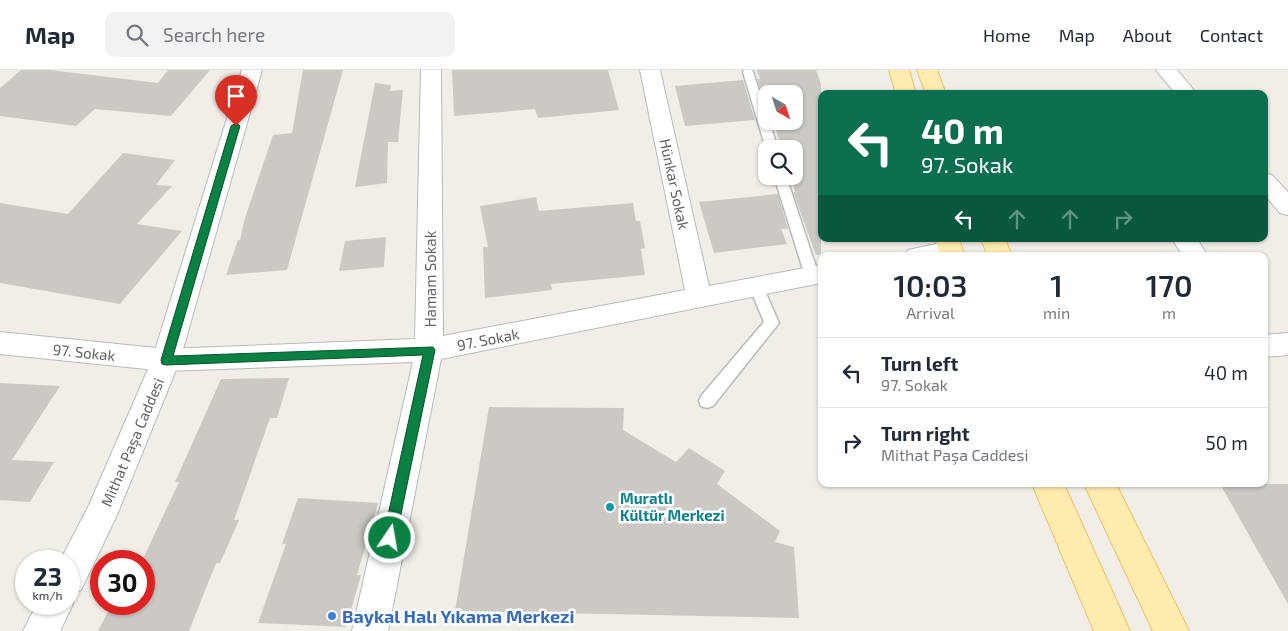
<!DOCTYPE html>
<html lang="en">
<head>
<meta charset="utf-8">
<style>
	body { margin:0; font-family:"Exo 2",sans-serif; background:#f2f2f3; color:#1f2937; height:100vh; display:flex; flex-direction:column; font-size:19px; white-space:nowrap }
	* { box-sizing:border-box; margin:0 }
	p { font-size:16px; color:#747a83 }
	.icon { flex:none; width:28px; height:28px; fill:none; stroke:currentColor; stroke-width:2; stroke-linecap:round; stroke-linejoin:round }
	.map { position:relative; flex:1; overflow:hidden }
	.drawer { position:absolute; left:818px; top:182px; width:450px; height:235px; display:flex; flex-direction:column; background:#fff; border-radius:10px; box-shadow:0 1px 4px #0004 }
	.drawer>* { flex:none }
	.top-card { position:absolute; left:818px; top:20px; width:450px; height:152px; border-radius:10px; box-shadow:0 1px 4px #0004; background:#0b6e4f; color:#fff; overflow:hidden }
	.needle { width:32px; rotate:141deg }
	.tools { position:absolute; left:758px; top:15px; display:grid; gap:10px }
	.tools a { display:grid; place-items:center; width:45px; height:45px; border-radius:10px; background:#fff; box-shadow:0 1px 4px #0004; font-size:25px }
	.speed { position:absolute; left:15px; top:480px; display:flex; gap:10px; font-size:25px; font-weight:700; text-align:center }
	.speed>* { display:grid; place-content:center; width:65px; height:65px; border-radius:50%; background:#fff; box-shadow:0 1px 4px #0004; line-height:1 }
	.speed small { font-size:12px; font-weight:400 }
	.speed .limit { border:8px solid #d22; background:#fff; color:#111 }
	.pin { position:absolute; display:grid; place-items:center; width:42px; height:42px; color:#fff; margin:-51px -21px; border-radius:50% 50% 50% 0; rotate:-45deg; box-shadow:0 0 5px #0007 }
	.pin .icon { rotate:45deg }
	.me { position:absolute; width:55px; margin:-28px; rotate:12deg; stroke-linejoin:round; filter:drop-shadow(0 0 4px #0008) }
	.turn { display:flex; align-items:center; gap:18px; height:105px; padding:0 20px; font-size:22px }
	.turn .icon { width:65px; height:65px; stroke-width:2.5 }
	.turn b { display:block; font-size:35px; line-height:42px }
	.lanes { display:flex; align-items:center; height:48px; padding:0 20px; background:#0003; justify-content:center; gap:25px; direction:ltr }
	.lanes .off { opacity:.35 }
	.eta { display:flex; justify-content:space-evenly; align-items:center; height:85px; text-align:center }
	.eta b { font-size:30px; font-weight:600; line-height:35px }
	ul { padding:0; list-style:none }
	li { display:flex; align-items:center; gap:15px; height:70px; padding:0 20px; border-top:1px solid #e0e1e3 }
	li div { flex:1 }
	li b { display:block; font-size:19px }
	li em { font-style:normal }
	header { display:flex; align-items:center; gap:30px; box-sizing:border-box; height:70px; padding:0 25px; background:#fff; border-bottom:1px solid #e0e1e3 }
	header strong { font-size:24px }
	nav { display:flex; gap:28px; margin-inline-start:auto; font-size:18px }
	.search { width:350px; height:45px; background:#f2f2f3; display:flex; align-items:center; gap:12px; box-sizing:border-box; padding:0 18px; border-radius:10px; color:#747a83; font-size:19px }
	.map>svg:first-child { display:block }
	.building { fill:#ccc9c4 }
	.lines { fill:none; stroke-linecap:round; stroke-linejoin:round }
	.service-casing { stroke:#b8babe; stroke-width:3 }
	.minor-casing { stroke:#b8babe; stroke-width:2 }
	.tertiary-casing { stroke:#b8babe; stroke-width:2 }
	.primary-casing { stroke:#f4be5e; stroke-width:2 }
	.service { fill:#fff; fill-rule:evenodd }
	.minor { fill:#fff; fill-rule:evenodd }
	.tertiary { fill:#fff; fill-rule:evenodd }
	.primary { fill:#ffecae; fill-rule:evenodd }
	.route { fill:#0b8043; stroke:#07532c }
	.culture-dot { fill:#0f9aa8; stroke:#fff; stroke-width:2 }
	.shop-dot { fill:#3f7fe0; stroke:#fff; stroke-width:2 }
	.labels { text-anchor:middle; dominant-baseline:central; stroke-width:5; stroke-linejoin:round; paint-order:stroke }
	.street-label { font-size:15px; fill:#5f6368; stroke:#fff }
	.culture-label { font-size:15px; font-weight:bold; fill:#0d838f; stroke:#fff; text-anchor:start }
	.near-shop-label { font-size:18px; font-weight:bold; fill:#366cbe; stroke:#fff; text-anchor:start }
</style>
</head>
<body>
<header>
<strong>Map</strong>
<div class="search"><svg class="icon" aria-label="search" viewBox="0 0 24 24"><circle cx="10" cy="10" r="6"/><path d="M15 15l6 6"/></svg>Search here</div>
<nav><a>Home</a><a>Map</a><a>About</a><a>Contact</a></nav>
</header>
<div class="map">
<svg width="1288" height="561" viewBox="0 0 1288 561">
	<rect width="100%" height="100%" fill="#f1eee7"/>
	<g class="building">
		<path d="M 21,0 L 50,0 L 158,13 L 168,0 L 210,0 L 171,46 L 95,39 L 76,56 L 0,46 L 0,18 Z"/>
		<path d="M 303,0 L 343,0 L 287,200 L 226,205 L 238,170 L 240,170 L 245,148 L 273,65 L 292,63 Z"/>
		<path d="M 452,0 L 608,0 L 619,40 L 538,48 L 535,39 L 454,46 Z"/>
		<path d="M 757,0 L 816,0 L 821,14 L 821,184 L 816,185 L 793,122 L 795,122 L 791,108 L 794,106 L 794,79 L 782,79 L 773,51 L 794,51 L 794,24 L 766,24 L 766,37 L 757,9 L 760,9 Z"/>
		<path d="M 743,10 L 755,50 L 685,56 L 675,16 Z"/>
		<path d="M 375,13 L 391,15 L 390,21 L 403,20 L 398,72 L 388,72 L 387,113 L 355,117 Z"/>
		<path d="M 123,83 L 175,90 L 156,115 L 172,116 L 137,154 L 182,161 L 120,234 L 0,213 L 0,133 L 68,144 Z"/>
		<path d="M 778,124 L 788,159 L 781,159 L 787,174 L 714,183 L 699,132 Z"/>
		<path d="M 536,127 L 539,141 L 633,133 L 636,151 L 640,151 L 645,178 L 641,179 L 645,205 L 551,214 L 552,220 L 485,228 L 483,177 L 488,177 L 480,136 Z"/>
		<path d="M 386,167 L 384,197 L 339,201 L 345,171 Z"/>
		<path d="M 289,308 L 277,348 L 270,348 L 234,450 L 239,450 L 220,493 L 216,493 L 189,561 L 98,561 L 112,534 L 144,534 L 142,491 L 179,412 L 175,412 L 221,309 Z"/>
		<path d="M 0,313 L 60,316 L 12,390 L 54,392 L 30,432 L 0,430 Z"/>
		<path d="M 489,337 L 624,338 L 623,360 L 676,392 L 689,378 L 725,401 L 717,414 L 780,461 L 775,472 L 794,477 L 799,548 L 455,541 Z"/>
		<path d="M 1220,414 L 1288,414 L 1288,534 Z"/>
		<path d="M 298,428 L 378,433 L 357,505 L 361,505 L 346,557 L 258,553 L 286,474 L 282,474 Z"/>
	</g>
	<g class="lines">
		<g class="service-casing">
			<g id="service">
				<path d="M 744,0 L 752,0 L 753,2 L 766,42 L 766,51 L 769,51 L 778,79 L 766,79 L 743,2 Z"/>
				<path d="M 774,106 L 786,106 L 819,206 L 817,210 L 812,211 L 807,210 L 805,206 Z"/>
				<path d="M 756,211 L 761,212 L 779,253 L 713,336 L 707,338 L 701,336 L 699,331 L 701,326 L 764,252 L 749,216 L 751,212 Z"/>
			</g>
		</g>
		<g class="minor-casing">
			<g id="minor">
				<path d="M 421,0 L 441,0 L 443,266 L 685,220 L 640,0 L 660,0 L 709,216 L 821,195 L 821,213 L 441,289 L 388,561 L 352,561 L 413,292 L 166,301 L 0,284 L 0,262 L 166,279 L 415,269 Z"/>
				<path d="M 1156,0 L 1177,0 L 1197,24 L 1176,24 Z"/>
				<path d="M 1264,103 L 1272,105 L 1288,122 L 1288,145 L 1280,143 L 1264,124 Z"/>
				<path d="M 1172,169 L 1197,169 L 1208,186 L 1183,186 Z"/>
				<path d="M 950,171 L 959,174 L 962,180 L 959,186 L 905,186 L 908,180 Z"/>
				<path d="M 1288,263 L 1288,285 L 1264,287 L 1264,265 Z"/>
			</g>
		</g>
		<g class="tertiary-casing">
			<path id="tertiary" d="M 242,0 L 262,0 L 180,290 L 117,445 L 81,520 L 70,525 L 73,534 L 60,561 L 23,561 L 37,534 L 69,534 L 69,491 L 60,491 L 89,435 L 152,290 Z"/>
		</g>
		<g class="primary-casing">
			<g id="primary">
				<path d="M 889,0 L 909,0 L 916,24 L 896,24 Z"/>
				<path d="M 917,0 L 937,0 L 946,24 L 926,24 Z"/>
				<path d="M 935,169 L 959,169 L 965,186 L 941,186 Z"/>
				<path d="M 981,169 L 1005,169 L 1012,186 L 988,186 Z"/>
				<path d="M 1032,414 L 1064,414 L 1130,561 L 1094,561 Z"/>
				<path d="M 1084,414 L 1116,414 L 1189,561 L 1153,561 Z"/>
			</g>
		</g>
		<use href="#service" class="service"/>
		<use href="#minor" class="minor"/>
		<use href="#tertiary" class="tertiary"/>
		<use href="#primary" class="primary"/>
	</g>
	<path class="route" d="M 236,53 L 240,56 L 173,286 L 433,277 L 435,280 L 396,468 L 394,472 L 390,474 L 385,472 L 383,468 L 423,285 L 166,295 L 162,294 L 161,290 L 231,56 Z"/>
	<circle class="culture-dot" cx="610" cy="437" r="5"/>
	<circle class="shop-dot" cx="332" cy="546" r="5"/>
	<g class="labels">
		<g class="street-label">
			<text transform="translate(675 114) rotate(78)">Hünkar Sokak</text>
			<text transform="translate(430 209) rotate(-90)">Hamam Sokak</text>
			<text transform="translate(488 269) rotate(-11)">97. Sokak</text>
			<text transform="translate(84 282) rotate(6)">97. Sokak</text>
			<text transform="translate(132 372) rotate(-67)">Mithat Paşa Caddesi</text>
		</g>
		<g class="culture-label">
			<text x="620" y="428">Muratlı<tspan x="620" dy="17">Kültür Merkezi</tspan></text>
		</g>
		<g class="near-shop-label">
			<text x="342" y="546">Baykal Halı Yıkama Merkezi</text>
		</g>
	</g>
</svg>
<div class="tools">
<a><svg class="needle" viewBox="-14 -14 28 28"><path d="M0-13l5 13h-10z" fill="#e53935"/><path d="M0 13l5-13h-10z" fill="#747a83"/></svg></a>
<a><svg class="icon" aria-label="search" viewBox="0 0 24 24"><circle cx="10" cy="10" r="6"/><path d="M15 15l6 6"/></svg></a>
</div>
<div class="speed"><div>23<small>km/h</small></div><div class="limit">30</div></div>
<div class="pin" style="left:236px;top:56px;background:#d93025"><svg class="icon" aria-label="arrive" viewBox="0 0 24 24"><path d="M6 21V4h12l-3 4 3 4H6"/></svg></div>
<svg class="me" style="left:390px;top:468px" viewBox="-20 -20 40 40"><circle r="17" fill="#0b8043" stroke="#fff" stroke-width="3"/><path d="M0-11L8 9 0 5-8 9z" fill="#fff"/></svg>
<div class="top-card">
<div class="turn"><svg class="icon" aria-label="left" viewBox="0 0 24 24"><path d="M17 20v-9H6M10 6l-5 5 5 5"/></svg><div><b>40 m</b>97. Sokak</div></div>
<div class="lanes"><svg class="icon" aria-label="left" viewBox="0 0 24 24"><path d="M17 20v-9H6M10 6l-5 5 5 5"/></svg><svg class="icon off" aria-label="ahead" viewBox="0 0 24 24"><path d="M12 20V5M6 11l6-6 6 6"/></svg><svg class="icon off" aria-label="ahead" viewBox="0 0 24 24"><path d="M12 20V5M6 11l6-6 6 6"/></svg><svg class="icon off" aria-label="right" viewBox="0 0 24 24"><path d="M7 20v-9h11M14 6l5 5-5 5"/></svg></div>
</div>
<section class="drawer">
<div class="eta">
<div><b>10:03</b><p>Arrival</p></div>
<div><b>1</b><p>min</p></div>
<div><b>170</b><p>m</p></div>
</div>
<ul>
<li><svg class="icon" aria-label="left" viewBox="0 0 24 24"><path d="M17 20v-9H6M10 6l-5 5 5 5"/></svg><div><b>Turn left</b><p>97. Sokak</p></div><em>40 m</em></li>
<li><svg class="icon" aria-label="right" viewBox="0 0 24 24"><path d="M7 20v-9h11M14 6l5 5-5 5"/></svg><div><b>Turn right</b><p>Mithat Paşa Caddesi</p></div><em>50 m</em></li>
</ul>
</section>
</div>
</body>
</html>
